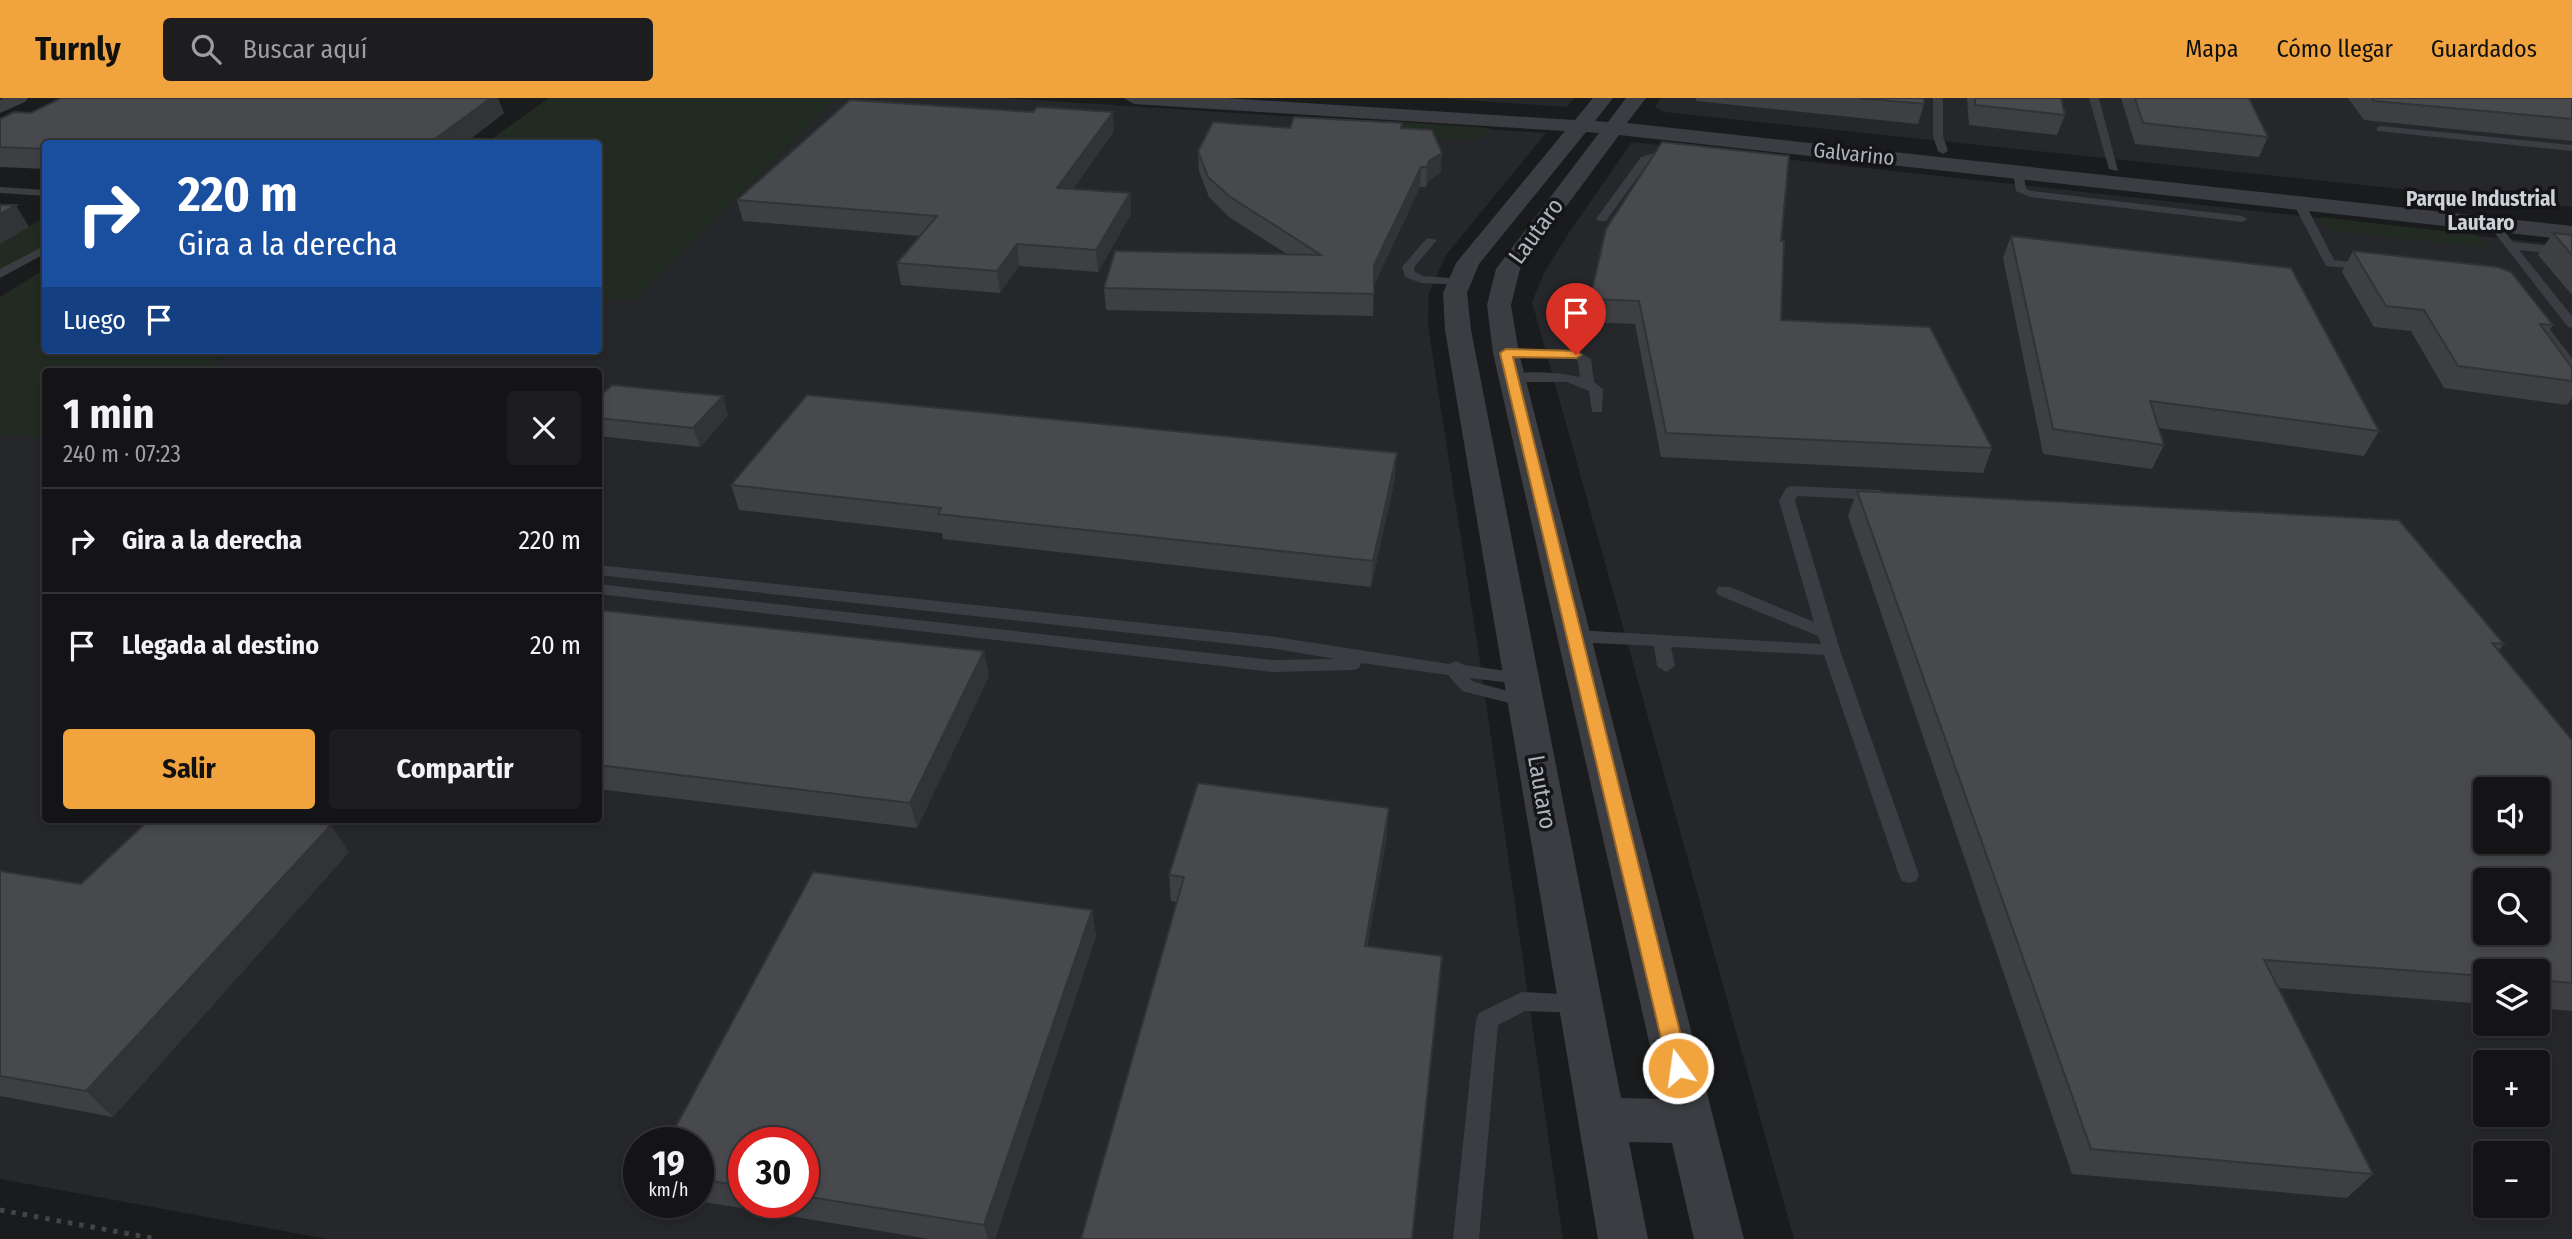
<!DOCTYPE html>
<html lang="es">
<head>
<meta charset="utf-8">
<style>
	body { margin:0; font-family:"Fira Sans Condensed",sans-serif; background:#1d1d1f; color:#f1f3f6; height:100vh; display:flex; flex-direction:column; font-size:26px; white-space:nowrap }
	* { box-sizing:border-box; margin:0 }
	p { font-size:23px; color:#9d9ea1 }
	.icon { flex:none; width:38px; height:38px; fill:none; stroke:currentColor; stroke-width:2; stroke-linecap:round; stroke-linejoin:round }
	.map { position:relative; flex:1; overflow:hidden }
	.panel { position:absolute; left:42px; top:270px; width:560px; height:455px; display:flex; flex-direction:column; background:#141416; border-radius:7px; box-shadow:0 4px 10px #0003,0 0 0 2px #333335 }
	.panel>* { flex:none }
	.banner { position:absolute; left:42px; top:42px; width:560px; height:214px; border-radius:7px; box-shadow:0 4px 10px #0003,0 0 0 2px #333335; background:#1a4fa0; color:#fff; overflow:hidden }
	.fabs { position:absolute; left:2473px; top:679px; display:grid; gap:14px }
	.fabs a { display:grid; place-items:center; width:77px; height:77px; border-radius:7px; background:#141416; box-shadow:0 4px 10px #0003,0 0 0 2px #333335; font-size:35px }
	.speed { position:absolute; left:623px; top:1029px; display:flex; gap:14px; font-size:35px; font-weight:700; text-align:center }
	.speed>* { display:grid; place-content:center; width:91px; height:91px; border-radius:50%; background:#141416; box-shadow:0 4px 10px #0003,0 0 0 2px #333335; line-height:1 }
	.speed small { font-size:18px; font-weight:400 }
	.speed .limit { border:10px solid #d22; background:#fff; color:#111 }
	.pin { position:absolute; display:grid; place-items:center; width:60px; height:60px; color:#fff; margin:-72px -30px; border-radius:50% 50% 50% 0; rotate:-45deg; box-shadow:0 0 7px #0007 }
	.pin .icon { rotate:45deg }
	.me { position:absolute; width:77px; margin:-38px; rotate:346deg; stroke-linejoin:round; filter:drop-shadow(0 0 5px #0008) }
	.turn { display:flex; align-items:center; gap:24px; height:147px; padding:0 21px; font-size:32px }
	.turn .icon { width:91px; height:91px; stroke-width:2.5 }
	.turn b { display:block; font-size:49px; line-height:60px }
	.then { display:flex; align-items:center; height:66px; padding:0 21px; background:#0003; gap:14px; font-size:26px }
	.round { display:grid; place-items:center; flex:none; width:74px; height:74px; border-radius:7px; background:#1d1d1f }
	.overview { display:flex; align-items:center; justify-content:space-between; height:119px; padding:0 21px }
	h1 { font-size:42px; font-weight:700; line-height:52px }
	.action { display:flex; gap:14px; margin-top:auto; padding:14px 21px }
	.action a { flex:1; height:80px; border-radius:7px; background:#f1a33e; color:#111; font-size:28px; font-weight:700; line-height:80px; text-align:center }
	.action a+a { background:#1d1d1f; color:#f1f3f6 }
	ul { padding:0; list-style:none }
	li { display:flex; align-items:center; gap:21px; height:105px; padding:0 21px; border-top:2px solid #333335 }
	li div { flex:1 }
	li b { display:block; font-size:26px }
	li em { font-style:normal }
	header { display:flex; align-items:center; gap:42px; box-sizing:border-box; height:98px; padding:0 35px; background:#f1a33e; color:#111 }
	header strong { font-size:33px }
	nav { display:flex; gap:38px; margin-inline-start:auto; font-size:24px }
	.search { width:490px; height:63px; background:#1d1d1f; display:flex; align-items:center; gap:18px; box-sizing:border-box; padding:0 24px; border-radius:7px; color:#9d9ea1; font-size:26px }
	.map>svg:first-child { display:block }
	.built { fill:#26272a; fill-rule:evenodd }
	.green { fill:#222b22 }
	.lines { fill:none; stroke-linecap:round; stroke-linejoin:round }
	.path { stroke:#414449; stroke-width:5; stroke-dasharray:4.5 7; stroke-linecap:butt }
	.service { fill:#3b3d42; fill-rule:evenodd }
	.minor { fill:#3b3d42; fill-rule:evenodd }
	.wall { fill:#3d3f42; fill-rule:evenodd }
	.shaded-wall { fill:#323336 }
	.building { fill:#47494d; stroke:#323336; stroke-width:2; fill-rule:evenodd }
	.route { fill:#f1a33e; stroke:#9d6a28; stroke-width:2 }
	.labels { text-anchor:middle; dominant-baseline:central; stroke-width:7; stroke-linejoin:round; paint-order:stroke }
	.far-street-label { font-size:21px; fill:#adb3bc; stroke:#151518 }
	.far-neighbourhood-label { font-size:21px; font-weight:bold; fill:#ced2d8; stroke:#151518 }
	.street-label { font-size:24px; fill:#adb3bc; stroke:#151518 }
</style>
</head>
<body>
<header>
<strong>Turnly</strong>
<div class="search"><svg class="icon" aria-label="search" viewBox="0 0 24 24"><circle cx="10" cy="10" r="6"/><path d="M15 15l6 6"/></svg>Buscar aquí</div>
<nav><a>Mapa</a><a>Cómo llegar</a><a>Guardados</a></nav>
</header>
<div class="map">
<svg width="2572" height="1141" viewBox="0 0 2572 1141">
	<rect width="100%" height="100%" fill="#1a1b1d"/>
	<g class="built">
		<path d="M 836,0 L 1004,0 L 1546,35 L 1446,157 L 1429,195 L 1428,227 L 1480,563 L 1563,1141 L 327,1141 L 0,1081 L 0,336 L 45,340 L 46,721 L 598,721 L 598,273 L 201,273 L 230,252 L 598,252 L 599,201 L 634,202 ZM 639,1045 L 698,1045 L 698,1104 L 639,1104 ZM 744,1045 L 803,1045 L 803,1104 L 744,1104 Z"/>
		<path d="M 1435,0 L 1574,0 L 1567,9 Z"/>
		<path d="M 1661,0 L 2572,0 L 2572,109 L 1664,14 L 1655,9 Z"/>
		<path d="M 1632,44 L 2572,148 L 2572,1141 L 1794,1141 L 1532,204 L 1544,175 L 1570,133 ZM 2485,691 L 2538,691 L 2538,744 L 2485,744 ZM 2485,782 L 2538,782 L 2538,835 L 2485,835 ZM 2485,873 L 2538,873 L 2538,926 L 2485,926 ZM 2485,964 L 2538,964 L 2538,1017 L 2485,1017 ZM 2485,1055 L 2538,1055 L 2538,1108 L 2485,1108 Z"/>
	</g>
	<g class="green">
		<path d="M 549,0 L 836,0 L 634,202 L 599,201 L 598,46 L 486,45 Z"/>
		<path d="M 1386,23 L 1490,30 L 1476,42 L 1407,40 L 1385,34 Z"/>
		<path d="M 2320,119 L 2477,137 L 2487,150 L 2328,132 Z"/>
		<path d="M 38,123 L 45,124 L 45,149 L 0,174 L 0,146 Z"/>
		<path d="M 45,171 L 46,252 L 230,252 L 201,273 L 46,273 L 45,340 L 0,336 L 0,199 Z"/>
	</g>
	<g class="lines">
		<path class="path" d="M 0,1112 L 157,1141"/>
		<g class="service">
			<path d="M 1933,0 L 1943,0 L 1943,38 L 1948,53 L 1943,56 L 1938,53 L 1933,38 Z"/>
			<path d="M 2089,0 L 2099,0 L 2118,73 L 2109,71 Z"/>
			<path d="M 2381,28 L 2572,47 L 2572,53 L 2377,33 L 2377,29 Z"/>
			<path d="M 1655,55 L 1681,60 L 1676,63 L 1649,63 L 1606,123 L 1598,123 L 1596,121 L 1641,59 Z"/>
			<path d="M 2018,71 L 2023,74 L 2026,91 L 2031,93 L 2242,118 L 2248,121 L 2242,124 L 2030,99 L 2016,93 L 2013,74 Z"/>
			<path d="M 0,89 L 46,92 L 46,98 L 0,95 Z"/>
			<path d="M 2299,102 L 2305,105 L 2334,162 L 2371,166 L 2371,172 L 2326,168 L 2293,105 Z"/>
			<path d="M 2490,125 L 2498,125 L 2513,144 L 2572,150 L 2572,158 L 2519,152 L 2572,218 L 2572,230 L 2568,229 L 2490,129 Z"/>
			<path d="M 1427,140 L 1437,142 L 1414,169 L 1415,174 L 1423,178 L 1464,181 L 1464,187 L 1421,185 L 1405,179 L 1402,169 Z"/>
			<path d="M 46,147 L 46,155 L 0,180 L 0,171 Z"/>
			<path d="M 2540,223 L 2544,224 L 2572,260 L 2572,273 L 2567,272 L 2534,227 Z"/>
			<path d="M 1506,251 L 1576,252 L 1591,261 L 1594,284 L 1603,291 L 1602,314 L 1592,314 L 1589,293 L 1567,284 L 1512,284 L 1505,280 C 1518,270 1563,275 1580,279 L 1578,263 L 1573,260 L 1501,258 L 1501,252 Z"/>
			<path d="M 1791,388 L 1880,392 L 1888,397 L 1880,402 L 1797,398 L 1795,403 L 1840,552 L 1919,777 L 1916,783 L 1909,785 L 1902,783 L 1899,777 L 1824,557 L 1671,549 L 1675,568 L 1666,574 L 1657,568 L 1654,548 L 1575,544 L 1566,538 L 1575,532 L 1821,546 L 1818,538 L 1718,497 L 1716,493 L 1718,489 L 1730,489 L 1814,524 L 1779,403 L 1786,390 Z"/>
			<path d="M 598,467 L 1276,539 L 1449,566 L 1456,563 L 1464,567 L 1527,576 L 1530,580 L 1527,584 L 1521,586 L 1469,580 L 1474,584 L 1531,599 L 1534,603 L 1531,607 L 1525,609 L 1462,593 L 1448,577 L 1361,565 L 1359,570 L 1353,572 L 1272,574 L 598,496 L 598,486 L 1272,562 L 1335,561 L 1276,551 L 598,477 Z"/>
			<path d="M 1522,894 L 1581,897 L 1589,899 L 1592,906 L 1589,913 L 1581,915 L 1525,913 L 1498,927 L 1479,1141 L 1453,1141 L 1476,922 L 1479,915 Z"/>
		</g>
		<g class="minor">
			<path d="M 3,0 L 28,0 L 25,4 L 0,15 L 0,2 Z"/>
			<path d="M 1124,0 L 1226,0 L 1575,22 L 1593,0 L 1613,0 L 1595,23 L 1608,24 L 1626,0 L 1646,0 L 1627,25 L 2572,128 L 2572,142 L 1619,37 L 1520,171 L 1511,207 L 1519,255 L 1744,1141 L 1694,1141 L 1672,1045 L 1629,1044 L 1648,1141 L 1598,1141 L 1445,232 L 1443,195 L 1456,165 L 1565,33 L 1134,6 ZM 1586,34 L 1599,35 L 1496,171 L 1487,207 L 1493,255 L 1662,1001 L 1621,1000 L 1471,232 L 1467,195 L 1479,166 Z"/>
		</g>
	</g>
	<g class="wall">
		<path d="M 1696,0 L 1924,0 L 1924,6 L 1918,26 L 1696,3 Z"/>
		<path d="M 1967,0 L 2061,0 L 2065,17 L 2057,37 L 1969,27 Z"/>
		<path d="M 2121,0 L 2249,0 L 2268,39 L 2259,59 L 2135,46 Z"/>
		<path d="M 2348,0 L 2572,0 L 2572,43 L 2364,22 Z"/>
		<path d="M 31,15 L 504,15 L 464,46 L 46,46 L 46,71 L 0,69 L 0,21 Z"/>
		<path d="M 1290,30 L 1402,30 L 1441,74 L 1428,83 L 1426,89 L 1420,89 L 1374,187 L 1373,218 L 1106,212 L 1104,190 L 1287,156 L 1229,119 L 1209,99 L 1199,73 L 1198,53 Z"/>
		<path d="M 1114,33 L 1073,91 L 1130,95 L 1131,116 L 1098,174 L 1019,168 L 1000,195 L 901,187 L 897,165 L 920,138 L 743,123 L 737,102 Z"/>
		<path d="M 2553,135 L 2572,137 L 2572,197 L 2538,157 Z"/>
		<path d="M 2011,138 L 2379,333 L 2364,358 L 2159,330 L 2164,347 L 2152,371 L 2043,356 L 2003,160 Z"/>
		<path d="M 1781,143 L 1781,222 L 1992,350 L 1983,375 L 1661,359 L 1635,226 L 1587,224 L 1590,201 Z"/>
		<path d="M 2353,153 L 2553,227 L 2547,236 L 2572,270 L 2572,300 L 2567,307 L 2444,290 L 2411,233 L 2374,229 L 2342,174 Z"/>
		<path d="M 598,300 L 728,317 L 700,349 L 598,338 Z"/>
		<path d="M 1395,380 L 1371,489 L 943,441 L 942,435 L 739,412 L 731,387 Z"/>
		<path d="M 1857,393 L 2504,546 L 2498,553 L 2572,642 L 2572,913 L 2538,910 L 2538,873 L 2485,873 L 2485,906 L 2279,890 L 2373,1076 L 2347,1100 L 2072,1076 L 1848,418 Z"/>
		<path d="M 598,512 L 984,553 L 989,578 L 917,730 L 598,691 Z"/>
		<path d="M 1387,737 L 1367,848 L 1171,803 L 1169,777 Z"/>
		<path d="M 349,754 L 113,1019 L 0,998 L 0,773 L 81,786 Z"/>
		<path d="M 1092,812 L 1096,838 L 995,1141 L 929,1141 L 698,1103 L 698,1045 ZM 744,1045 L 803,1045 L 803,1104 L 744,1104 Z"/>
	</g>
	<g class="shaded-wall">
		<path d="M 491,0 L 498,0 L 504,15 L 464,46 L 428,46 Z"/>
		<path d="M 1113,14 L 1114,33 L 1059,111 L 1057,90 Z"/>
		<path d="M 1442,55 L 1441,74 L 1428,83 L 1426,89 L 1427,69 L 1429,63 Z"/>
		<path d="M 1421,69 L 1420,89 L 1373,189 L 1374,167 Z"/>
		<path d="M 1130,95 L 1131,116 L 1098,174 L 1096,152 Z"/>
		<path d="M 16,107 L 29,129 L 0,146 L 0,116 Z"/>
		<path d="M 1017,146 L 1019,168 L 1000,195 L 997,173 Z"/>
		<path d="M 723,298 L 728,317 L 700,349 L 693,330 Z"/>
		<path d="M 1397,355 L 1395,380 L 1371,489 L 1373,463 Z"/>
		<path d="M 984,553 L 989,578 L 917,730 L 910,705 Z"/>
		<path d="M 1389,710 L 1387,737 L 1363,874 L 1365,848 Z"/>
		<path d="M 331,727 L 349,754 L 113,1019 L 86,993 Z"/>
		<path d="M 1092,812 L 1096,838 L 995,1141 L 988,1141 L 984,1127 Z"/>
	</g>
	<g class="building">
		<path d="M 61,0 L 491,0 L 428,46 L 141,46 L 77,44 L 73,46 L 46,46 L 46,51 L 0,49 L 0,21 L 14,14 L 31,15 Z"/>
		<path d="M 1859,0 L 1924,0 L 1924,6 Z"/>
		<path d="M 1975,0 L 2061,0 L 2065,17 L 1975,7 Z"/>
		<path d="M 2135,0 L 2249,0 L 2268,39 L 2143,25 Z"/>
		<path d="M 2372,0 L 2572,0 L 2572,21 L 2374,3 Z"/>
		<path d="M 850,2 L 1033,14 L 1037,9 L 1113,14 L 1057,90 L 1130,95 L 1096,152 L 1017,146 L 997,173 L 897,165 L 937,118 L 737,102 Z"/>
		<path d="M 1294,19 L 1402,25 L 1401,30 L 1432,32 L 1442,55 L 1429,63 L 1427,69 L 1421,69 L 1374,167 L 1374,196 L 1104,190 L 1115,153 L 1321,157 L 1229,98 L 1208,79 L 1198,53 L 1213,24 L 1290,30 Z"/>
		<path d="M 1662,44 L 1789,58 L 1781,143 L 1784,143 L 1781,222 L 1930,229 L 1992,350 L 1666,335 L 1639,203 L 1590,201 L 1606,131 Z"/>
		<path d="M 0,107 L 16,107 L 0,116 Z"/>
		<path d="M 2553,135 L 2572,137 L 2572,157 Z"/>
		<path d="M 2011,138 L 2291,170 L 2379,333 L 2150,303 L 2164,347 L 2053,331 Z"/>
		<path d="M 2353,153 L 2498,169 L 2511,174 L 2553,227 L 2540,226 L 2572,270 L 2572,283 L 2458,268 L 2424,212 L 2386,208 Z"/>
		<path d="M 612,287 L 723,298 L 693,330 L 598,320 L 598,300 Z"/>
		<path d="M 807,297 L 1397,355 L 1373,463 L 938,416 L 941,410 L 731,387 Z"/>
		<path d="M 1857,393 L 2399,422 L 2504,546 L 2492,545 L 2572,642 L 2572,885 L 2538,882 L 2538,873 L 2485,873 L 2485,878 L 2264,862 L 2373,1076 L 2091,1051 ZM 2485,691 L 2538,691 L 2538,744 L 2485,744 ZM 2485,782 L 2538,782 L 2538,835 L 2485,835 Z"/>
		<path d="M 598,512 L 984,553 L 910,705 L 598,667 Z"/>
		<path d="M 1198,685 L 1389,710 L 1365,848 L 1442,858 L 1412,1141 L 1081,1141 L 1184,779 L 1169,777 Z"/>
		<path d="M 150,721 L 290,721 L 331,727 L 86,993 L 0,978 L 0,773 L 81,786 Z"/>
		<path d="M 813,774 L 1092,812 L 984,1127 L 803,1098 L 803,1045 L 744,1045 L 744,1088 L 698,1081 L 698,1045 L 667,1045 Z"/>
	</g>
	<path class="route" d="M 1506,251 L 1576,253 L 1581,257 L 1576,260 L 1513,259 L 1689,970 L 1685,976 L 1678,979 L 1671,976 L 1668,970 L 1500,255 Z"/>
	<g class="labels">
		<g class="far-street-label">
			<text transform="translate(1854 56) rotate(6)">Galvarino</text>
		</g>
		<g class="far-neighbourhood-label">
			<text x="2481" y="101">Parque Industrial<tspan x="2481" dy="24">Lautaro</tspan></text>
		</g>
		<g class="street-label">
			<text transform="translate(1536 133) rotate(-54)">Lautaro</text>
			<text transform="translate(1542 694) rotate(80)">Lautaro</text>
		</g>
	</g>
</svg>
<div class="fabs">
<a><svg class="icon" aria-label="sound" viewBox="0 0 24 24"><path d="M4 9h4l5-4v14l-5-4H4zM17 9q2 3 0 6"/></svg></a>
<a><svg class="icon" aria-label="search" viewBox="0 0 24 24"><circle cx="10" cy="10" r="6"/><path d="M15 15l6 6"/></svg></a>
<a><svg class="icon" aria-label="layers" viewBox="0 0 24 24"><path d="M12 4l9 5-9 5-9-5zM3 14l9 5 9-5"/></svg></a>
<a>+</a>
<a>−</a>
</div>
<div class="speed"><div>19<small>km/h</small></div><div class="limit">30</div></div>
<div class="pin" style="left:1576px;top:257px;background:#d93025"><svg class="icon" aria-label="arrive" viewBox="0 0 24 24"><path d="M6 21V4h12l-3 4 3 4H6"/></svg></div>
<svg class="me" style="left:1678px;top:970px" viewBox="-20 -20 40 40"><circle r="17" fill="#f1a33e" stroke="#fff" stroke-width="3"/><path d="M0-11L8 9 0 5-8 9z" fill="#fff"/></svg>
<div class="banner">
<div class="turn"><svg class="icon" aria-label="right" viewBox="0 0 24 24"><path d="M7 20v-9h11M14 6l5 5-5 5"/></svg><div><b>220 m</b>Gira a la derecha</div></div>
<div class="then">Luego<svg class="icon" aria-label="arrive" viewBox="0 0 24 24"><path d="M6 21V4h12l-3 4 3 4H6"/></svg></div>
</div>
<section class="panel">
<div class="overview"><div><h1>1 min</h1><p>240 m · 07:23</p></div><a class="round"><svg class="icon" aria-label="close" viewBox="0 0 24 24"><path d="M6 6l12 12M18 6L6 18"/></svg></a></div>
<ul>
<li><svg class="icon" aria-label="right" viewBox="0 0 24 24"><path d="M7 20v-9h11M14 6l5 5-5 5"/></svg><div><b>Gira a la derecha</b></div><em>220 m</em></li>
<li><svg class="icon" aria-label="arrive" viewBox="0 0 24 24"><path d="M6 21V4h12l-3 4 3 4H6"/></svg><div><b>Llegada al destino</b></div><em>20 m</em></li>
</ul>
<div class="action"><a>Salir</a><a>Compartir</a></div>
</section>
</div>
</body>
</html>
